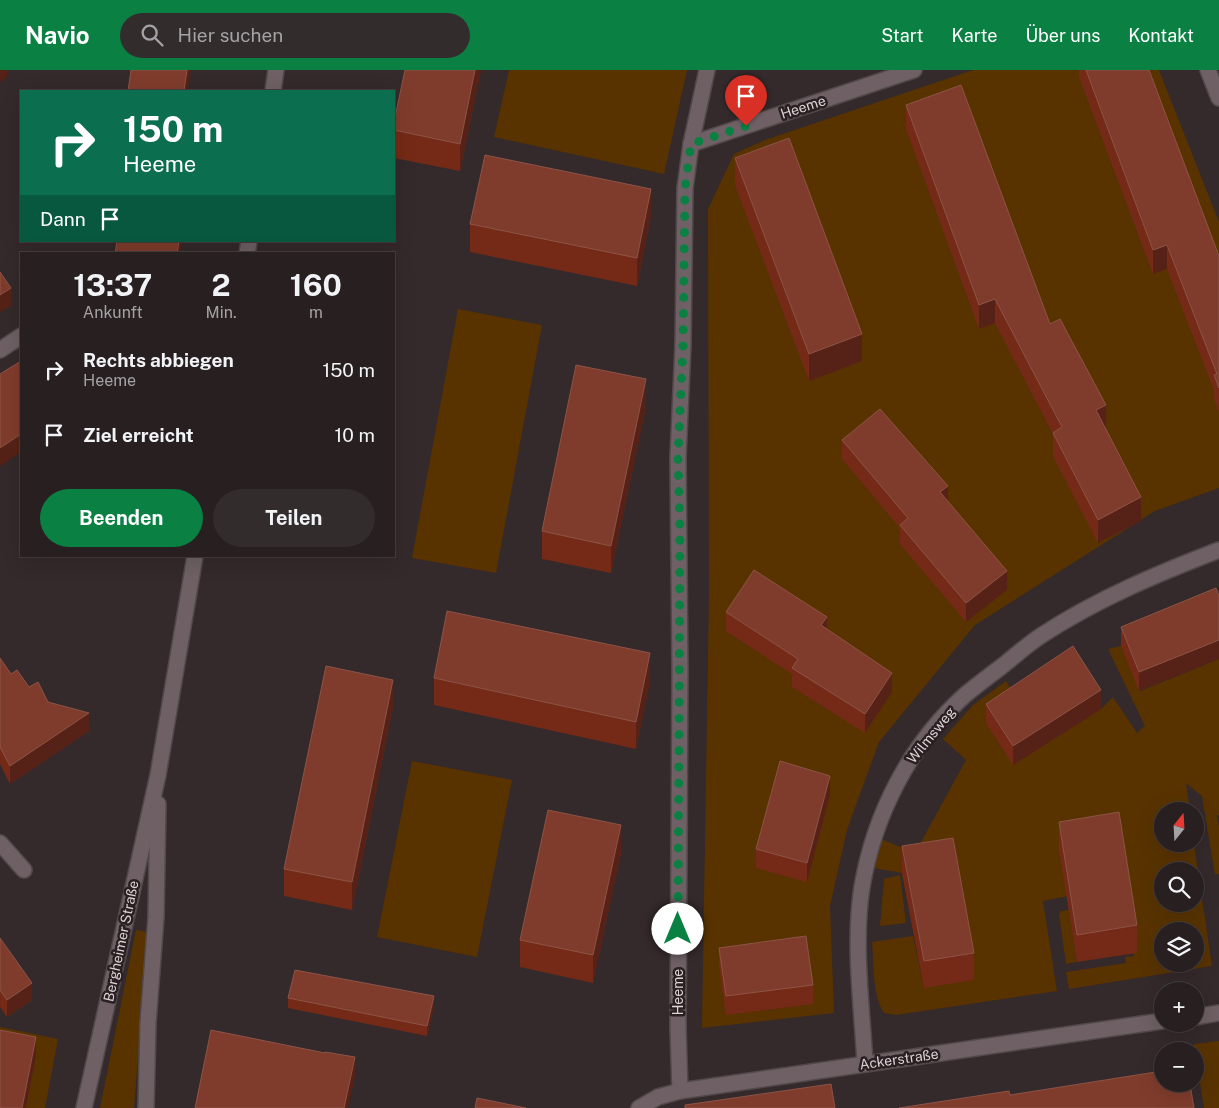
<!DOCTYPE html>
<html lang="de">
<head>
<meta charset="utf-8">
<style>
	body { margin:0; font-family:"Public Sans",sans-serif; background:#332c2d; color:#f1f3f6; height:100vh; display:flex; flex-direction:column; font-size:19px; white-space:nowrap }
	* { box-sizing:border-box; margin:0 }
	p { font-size:16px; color:#a4a2a5 }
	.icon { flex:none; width:28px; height:28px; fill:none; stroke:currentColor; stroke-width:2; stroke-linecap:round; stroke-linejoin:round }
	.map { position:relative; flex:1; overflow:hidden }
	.drawer { position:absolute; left:20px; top:182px; width:375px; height:305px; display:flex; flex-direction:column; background:#271f20; border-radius:0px; box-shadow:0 5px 20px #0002,0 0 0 1px #433d3e }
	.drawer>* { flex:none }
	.top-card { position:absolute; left:20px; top:20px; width:375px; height:152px; border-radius:0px; box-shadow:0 5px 20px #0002,0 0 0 1px #433d3e; background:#0b6e4f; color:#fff; overflow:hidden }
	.needle { width:32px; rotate:18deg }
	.buttons { position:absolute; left:1154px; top:732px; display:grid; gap:10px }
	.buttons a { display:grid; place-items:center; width:50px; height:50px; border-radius:50%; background:#271f20; box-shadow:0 5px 20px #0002,0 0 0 1px #433d3e; font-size:25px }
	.pin { position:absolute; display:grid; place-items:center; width:42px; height:42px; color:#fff; margin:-51px -21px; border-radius:50% 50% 50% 0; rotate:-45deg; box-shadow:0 0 5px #0007 }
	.pin .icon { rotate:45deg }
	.me { position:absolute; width:55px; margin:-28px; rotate:0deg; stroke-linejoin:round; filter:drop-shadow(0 0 4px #0008) }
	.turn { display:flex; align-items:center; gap:18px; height:105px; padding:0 20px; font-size:22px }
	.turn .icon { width:65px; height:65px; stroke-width:2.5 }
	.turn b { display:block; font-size:35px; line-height:42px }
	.then { display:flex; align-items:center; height:48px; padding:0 20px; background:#0003; gap:10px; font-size:19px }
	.eta { display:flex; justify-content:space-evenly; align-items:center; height:85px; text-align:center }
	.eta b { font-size:30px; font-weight:700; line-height:35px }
	.button { display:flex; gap:10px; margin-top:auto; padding:10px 20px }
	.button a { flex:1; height:58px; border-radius:30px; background:#0b8043; color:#fff; font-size:20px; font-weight:700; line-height:58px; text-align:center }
	.button a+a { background:#332c2d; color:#f1f3f6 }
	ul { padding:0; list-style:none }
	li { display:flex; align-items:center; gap:15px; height:65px; padding:0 20px }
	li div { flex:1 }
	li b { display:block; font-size:19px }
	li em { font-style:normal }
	header { display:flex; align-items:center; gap:30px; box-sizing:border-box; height:70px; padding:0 25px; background:#0b8043; color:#fff }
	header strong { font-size:24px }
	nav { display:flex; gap:28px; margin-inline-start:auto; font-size:18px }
	.search { width:350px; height:45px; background:#332c2d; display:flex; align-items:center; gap:12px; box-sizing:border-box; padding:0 18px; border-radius:28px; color:#a4a2a5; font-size:19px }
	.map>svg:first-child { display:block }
	.green { fill:#583300; fill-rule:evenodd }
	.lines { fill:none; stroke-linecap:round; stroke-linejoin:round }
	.minor-casing { stroke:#51484a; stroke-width:18 }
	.minor { stroke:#6e6064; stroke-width:15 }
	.wall { fill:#742a17 }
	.shaded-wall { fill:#562217 }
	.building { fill:#7f3c2c; stroke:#8d5446 }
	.route { stroke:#0b8043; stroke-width:9; stroke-dasharray:0 16.2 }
	.labels { text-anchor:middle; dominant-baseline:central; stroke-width:5; stroke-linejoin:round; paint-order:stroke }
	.street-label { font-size:14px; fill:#dbd4d5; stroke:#2a1f22 }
</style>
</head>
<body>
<header>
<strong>Navio</strong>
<div class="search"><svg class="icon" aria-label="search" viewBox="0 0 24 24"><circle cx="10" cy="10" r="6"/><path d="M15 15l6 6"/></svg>Hier suchen</div>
<nav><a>Start</a><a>Karte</a><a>Über uns</a><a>Kontakt</a></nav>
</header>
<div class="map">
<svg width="1219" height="1038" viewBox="0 0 1219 1038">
	<rect width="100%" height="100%" fill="#34292b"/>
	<g class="green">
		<path d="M 509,0 L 687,0 L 664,104 L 494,67 Z"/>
		<path d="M 973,0 L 1159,0 L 1219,152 L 1219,418 L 1155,441 L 975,555 L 879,672 L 847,760 L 830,836 L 834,943 L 702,958 L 709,524 L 708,139 L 734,84 L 765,70 Z"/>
		<path d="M 458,239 L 542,255 L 496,503 L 412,488 Z"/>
		<path d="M 1121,576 L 1140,621 L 1219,589 L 1219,745 L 1217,746 L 1219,756 L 1219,804 L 1215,805 L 1202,726 L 1186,713 L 1190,741 L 1162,741 L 1162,774 L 1194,774 L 1212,896 L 1069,919 L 1066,902 L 1126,893 L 1125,887 L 1134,886 L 1113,769 L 1069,826 L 1043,831 L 1057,921 L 896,945 L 884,943 C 872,925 874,893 872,872 L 913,866 L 924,918 L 902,803 L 874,798 L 877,779 L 881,769 L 915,783 L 966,690 L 943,669 L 973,635 L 1006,611 L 1019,631 L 1013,695 L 1101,639 L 1113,627 L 1137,663 L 1145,656 L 1108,579 ZM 1162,801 L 1195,801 L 1195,834 L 1162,834 ZM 1162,861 L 1195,861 L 1195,894 L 1162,894 Z"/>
		<path d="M 412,691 L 512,710 L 477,887 L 377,867 Z"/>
		<path d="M 900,805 L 906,853 L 880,856 L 884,809 Z"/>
		<path d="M 1069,840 L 1077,892 L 1066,894 L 1059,844 L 1061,841 Z"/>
		<path d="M 136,860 L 148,862 L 134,1038 L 100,1038 Z"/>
		<path d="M 0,957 L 58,969 L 45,1038 L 0,1038 Z"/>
		<path d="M 1219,971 L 1219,1038 L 1204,1038 L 1194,974 Z"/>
	</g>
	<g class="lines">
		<g class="minor-casing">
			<g id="minor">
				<path d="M 1208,0 L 1219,28"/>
				<path d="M 273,21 L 276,0"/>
				<path d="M 691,74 L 914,0"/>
				<path d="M 247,184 L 249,171"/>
				<path d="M 0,280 L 21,266"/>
				<path d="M 0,773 L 24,800"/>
				<path d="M 1195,947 L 1219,943"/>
				<path d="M 865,994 C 862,937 853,873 862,817 C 874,745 910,674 965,625 C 977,615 989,606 1001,597 C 1015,586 1028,574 1042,565 C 1097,529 1159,503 1219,480"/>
				<path d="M 680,1021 L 678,958 L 680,600 L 678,387 L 683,275 L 685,118 L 691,74 L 707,0"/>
				<path d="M 84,1038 L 158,705 L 195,486"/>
				<path d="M 146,1038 L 148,953 L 156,847 L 158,734"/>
				<path d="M 639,1038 L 658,1027 L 680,1021 L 1162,951"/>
			</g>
		</g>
		<use href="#minor" class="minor"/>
	</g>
	<g class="wall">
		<path d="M 481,0 L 460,101 L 394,88 L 394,52 Z"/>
		<path d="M 1079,0 L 1149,0 L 1219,186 L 1219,342 L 1214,329 L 1214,320 L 1167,199 L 1153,204 L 1079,7 Z"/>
		<path d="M 906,35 L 1050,254 L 1106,359 L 1141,451 L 1098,473 L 1053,386 L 1053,364 L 995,253 L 979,259 L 906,59 Z"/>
		<path d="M 735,88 L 862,291 L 809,311 L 735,115 Z"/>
		<path d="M 651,146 L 637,216 L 470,182 L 470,154 Z"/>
		<path d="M 646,336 L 611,503 L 542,489 L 542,461 Z"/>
		<path d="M 842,370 L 948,431 L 1007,520 L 966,552 L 900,474 L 900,458 L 842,389 Z"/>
		<path d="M 1219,526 L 1139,621 L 1121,576 L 1121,557 Z"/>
		<path d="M 726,542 L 892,622 L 865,663 L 792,617 L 792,604 L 726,561 Z"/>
		<path d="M 0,588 L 11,604 L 89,661 L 10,714 L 0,694 Z"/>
		<path d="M 434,608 L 650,611 L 636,679 L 434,635 Z"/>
		<path d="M 986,634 L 1101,639 L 1013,695 L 986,653 Z"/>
		<path d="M 393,637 L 352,840 L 284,826 L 284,799 Z"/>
		<path d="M 830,725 L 807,812 L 756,798 L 756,779 Z"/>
		<path d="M 1059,752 L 1137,855 L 1137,883 L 1077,892 L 1059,779 Z"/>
		<path d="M 902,776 L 974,883 L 974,910 L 924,918 L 902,803 Z"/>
		<path d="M 621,783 L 593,913 L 520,897 L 520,870 Z"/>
		<path d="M 0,868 L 32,930 L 7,947 L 0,937 Z"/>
		<path d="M 719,878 L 813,915 L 813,934 L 726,945 L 719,897 Z"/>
		<path d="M 288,928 L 434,936 L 427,966 L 288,938 Z"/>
	</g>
	<g class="shaded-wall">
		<path d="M 0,0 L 7,0 L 7,7 L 0,12 Z"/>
		<path d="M 187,0 L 191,0 L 187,21 L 184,21 Z"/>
		<path d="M 475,0 L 481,0 L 460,101 L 460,74 Z"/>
		<path d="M 651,119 L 651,146 L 637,216 L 637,188 Z"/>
		<path d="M 179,171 L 182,171 L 180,184 L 177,184 Z"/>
		<path d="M 1167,175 L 1167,199 L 1153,204 L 1153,180 Z"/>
		<path d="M 11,218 L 11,236 L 0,242 L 0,258 L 0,225 Z"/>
		<path d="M 995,229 L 995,253 L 979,259 L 979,235 Z"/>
		<path d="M 862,264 L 862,291 L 809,311 L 809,284 Z"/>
		<path d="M 646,309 L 646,336 L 611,503 L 611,476 Z"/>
		<path d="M 1106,335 L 1106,359 L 1096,340 Z"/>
		<path d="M 21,364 L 21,382 L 0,396 L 0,378 Z"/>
		<path d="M 948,416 L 948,435 L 940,422 Z"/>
		<path d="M 1141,427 L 1141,451 L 1098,473 L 1098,450 Z"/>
		<path d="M 1007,501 L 1007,520 L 966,552 L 966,533 Z"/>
		<path d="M 827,547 L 827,566 L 821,555 Z"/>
		<path d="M 1219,570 L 1219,589 L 1139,621 L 1139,602 Z"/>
		<path d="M 650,583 L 650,611 L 636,679 L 636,652 Z"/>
		<path d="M 892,603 L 892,622 L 865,663 L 865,644 Z"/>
		<path d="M 393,610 L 393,637 L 352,840 L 352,812 Z"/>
		<path d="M 1101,620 L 1101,639 L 1013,695 L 1013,676 Z"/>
		<path d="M 89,643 L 89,661 L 10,714 L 10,696 Z"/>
		<path d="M 830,706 L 830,725 L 807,812 L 807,793 Z"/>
		<path d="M 621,755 L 621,783 L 593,913 L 593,885 Z"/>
		<path d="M 32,913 L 32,930 L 7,947 L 7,930 Z"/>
		<path d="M 434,926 L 434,936 L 427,966 L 427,956 Z"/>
		<path d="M 36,967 L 36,986 L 26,1038 L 22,1038 Z"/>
		<path d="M 355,987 L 355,1007 L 348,1038 L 344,1038 Z"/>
	</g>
	<g class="building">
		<path d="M 131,0 L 187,0 L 184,21 L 128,21 Z"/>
		<path d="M 405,0 L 475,0 L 460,74 L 394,60 L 394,52 Z"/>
		<path d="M 1086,0 L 1149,0 L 1219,186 L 1219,318 L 1214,305 L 1217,304 L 1167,175 L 1153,180 Z"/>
		<path d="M 961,15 L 1050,254 L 1060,249 L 1106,335 L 1096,340 L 1141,427 L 1098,450 L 1053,363 L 1062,357 L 995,229 L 979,235 L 906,35 Z"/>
		<path d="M 789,68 L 862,264 L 809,284 L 735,88 Z"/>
		<path d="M 485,85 L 651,119 L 637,188 L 470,154 Z"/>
		<path d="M 117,171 L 179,171 L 177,184 L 115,184 Z"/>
		<path d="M 0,202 L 11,218 L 0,225 Z"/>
		<path d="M 21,291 L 21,364 L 0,378 L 0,304 Z"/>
		<path d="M 576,295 L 646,309 L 611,476 L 542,461 Z"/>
		<path d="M 880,339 L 948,416 L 940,422 L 1007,501 L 966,533 L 900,455 L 908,448 L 842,370 Z"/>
		<path d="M 754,500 L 827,547 L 821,555 L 892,603 L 865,644 L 792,598 L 798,589 L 726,542 Z"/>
		<path d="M 1216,518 L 1219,526 L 1219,570 L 1139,602 L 1121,557 Z"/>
		<path d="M 447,541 L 650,583 L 636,652 L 434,608 Z"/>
		<path d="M 1073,576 L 1101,620 L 1013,676 L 986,634 Z"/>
		<path d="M 0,588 L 11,604 L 17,600 L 29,617 L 38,612 L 48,632 L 89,643 L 10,696 L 0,677 Z"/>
		<path d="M 326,596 L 393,610 L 352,812 L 284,799 Z"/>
		<path d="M 780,691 L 830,706 L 807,793 L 756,779 Z"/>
		<path d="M 548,740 L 621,755 L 593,885 L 520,870 Z"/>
		<path d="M 1119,742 L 1137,855 L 1077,865 L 1059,752 Z"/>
		<path d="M 953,768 L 974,883 L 924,891 L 902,776 Z"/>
		<path d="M 806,866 L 813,915 L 726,926 L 719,878 Z"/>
		<path d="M 0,868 L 32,913 L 7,930 L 0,920 Z"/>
		<path d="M 295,900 L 434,926 L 427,956 L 288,928 Z"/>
		<path d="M 0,960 L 36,967 L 22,1038 L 0,1038 Z"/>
		<path d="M 211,960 L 325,983 L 325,982 L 355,987 L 344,1038 L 195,1038 Z"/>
		<path d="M 1162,1001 L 1162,1014 L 1190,1014 L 1194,1038 L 899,1038 L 1009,1021 L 1010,1025 Z"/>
		<path d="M 831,1014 L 835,1038 L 685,1038 L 685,1035 Z"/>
		<path d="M 477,1028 L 526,1038 L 475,1038 Z"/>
	</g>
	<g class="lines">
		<path class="route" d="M 678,859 L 680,459 L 678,387 L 683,276 L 685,118 L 691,74 L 746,56"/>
	</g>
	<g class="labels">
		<g class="street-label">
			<text transform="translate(803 37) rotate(-18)">Heeme</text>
			<text transform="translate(931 665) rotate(-51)">Wilmsweg</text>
			<text transform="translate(121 871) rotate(-78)">Bergheimer Straße</text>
			<text transform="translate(678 922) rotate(-90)">Heeme</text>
			<text transform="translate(899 989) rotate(-8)">Ackerstraße</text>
		</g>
	</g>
</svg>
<div class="buttons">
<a><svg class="needle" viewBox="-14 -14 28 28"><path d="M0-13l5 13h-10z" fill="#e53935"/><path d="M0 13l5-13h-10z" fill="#a4a2a5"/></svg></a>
<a><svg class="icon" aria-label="search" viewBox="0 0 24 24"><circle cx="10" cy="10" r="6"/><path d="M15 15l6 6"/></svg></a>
<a><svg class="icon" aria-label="layers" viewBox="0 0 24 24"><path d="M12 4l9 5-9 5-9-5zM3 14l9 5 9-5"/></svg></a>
<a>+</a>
<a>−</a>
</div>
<div class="pin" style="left:746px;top:56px;background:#d93025"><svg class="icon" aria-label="arrive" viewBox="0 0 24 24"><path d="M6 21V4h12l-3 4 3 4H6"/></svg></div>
<svg class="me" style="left:678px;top:859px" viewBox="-20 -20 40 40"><circle r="19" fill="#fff"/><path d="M0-13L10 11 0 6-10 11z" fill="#0b8043"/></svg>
<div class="top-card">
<div class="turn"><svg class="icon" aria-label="right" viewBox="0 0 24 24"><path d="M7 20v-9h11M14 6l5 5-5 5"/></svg><div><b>150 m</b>Heeme</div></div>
<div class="then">Dann<svg class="icon" aria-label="arrive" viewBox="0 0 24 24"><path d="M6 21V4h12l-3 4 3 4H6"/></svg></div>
</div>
<section class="drawer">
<div class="eta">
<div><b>13:37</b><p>Ankunft</p></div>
<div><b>2</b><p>Min.</p></div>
<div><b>160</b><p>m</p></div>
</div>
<ul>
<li><svg class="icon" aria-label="right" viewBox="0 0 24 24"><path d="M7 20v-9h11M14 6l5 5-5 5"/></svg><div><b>Rechts abbiegen</b><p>Heeme</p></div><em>150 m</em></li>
<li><svg class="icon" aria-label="arrive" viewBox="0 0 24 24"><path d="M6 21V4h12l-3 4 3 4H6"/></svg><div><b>Ziel erreicht</b></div><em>10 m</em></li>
</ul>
<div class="button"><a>Beenden</a><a>Teilen</a></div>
</section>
</div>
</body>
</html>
